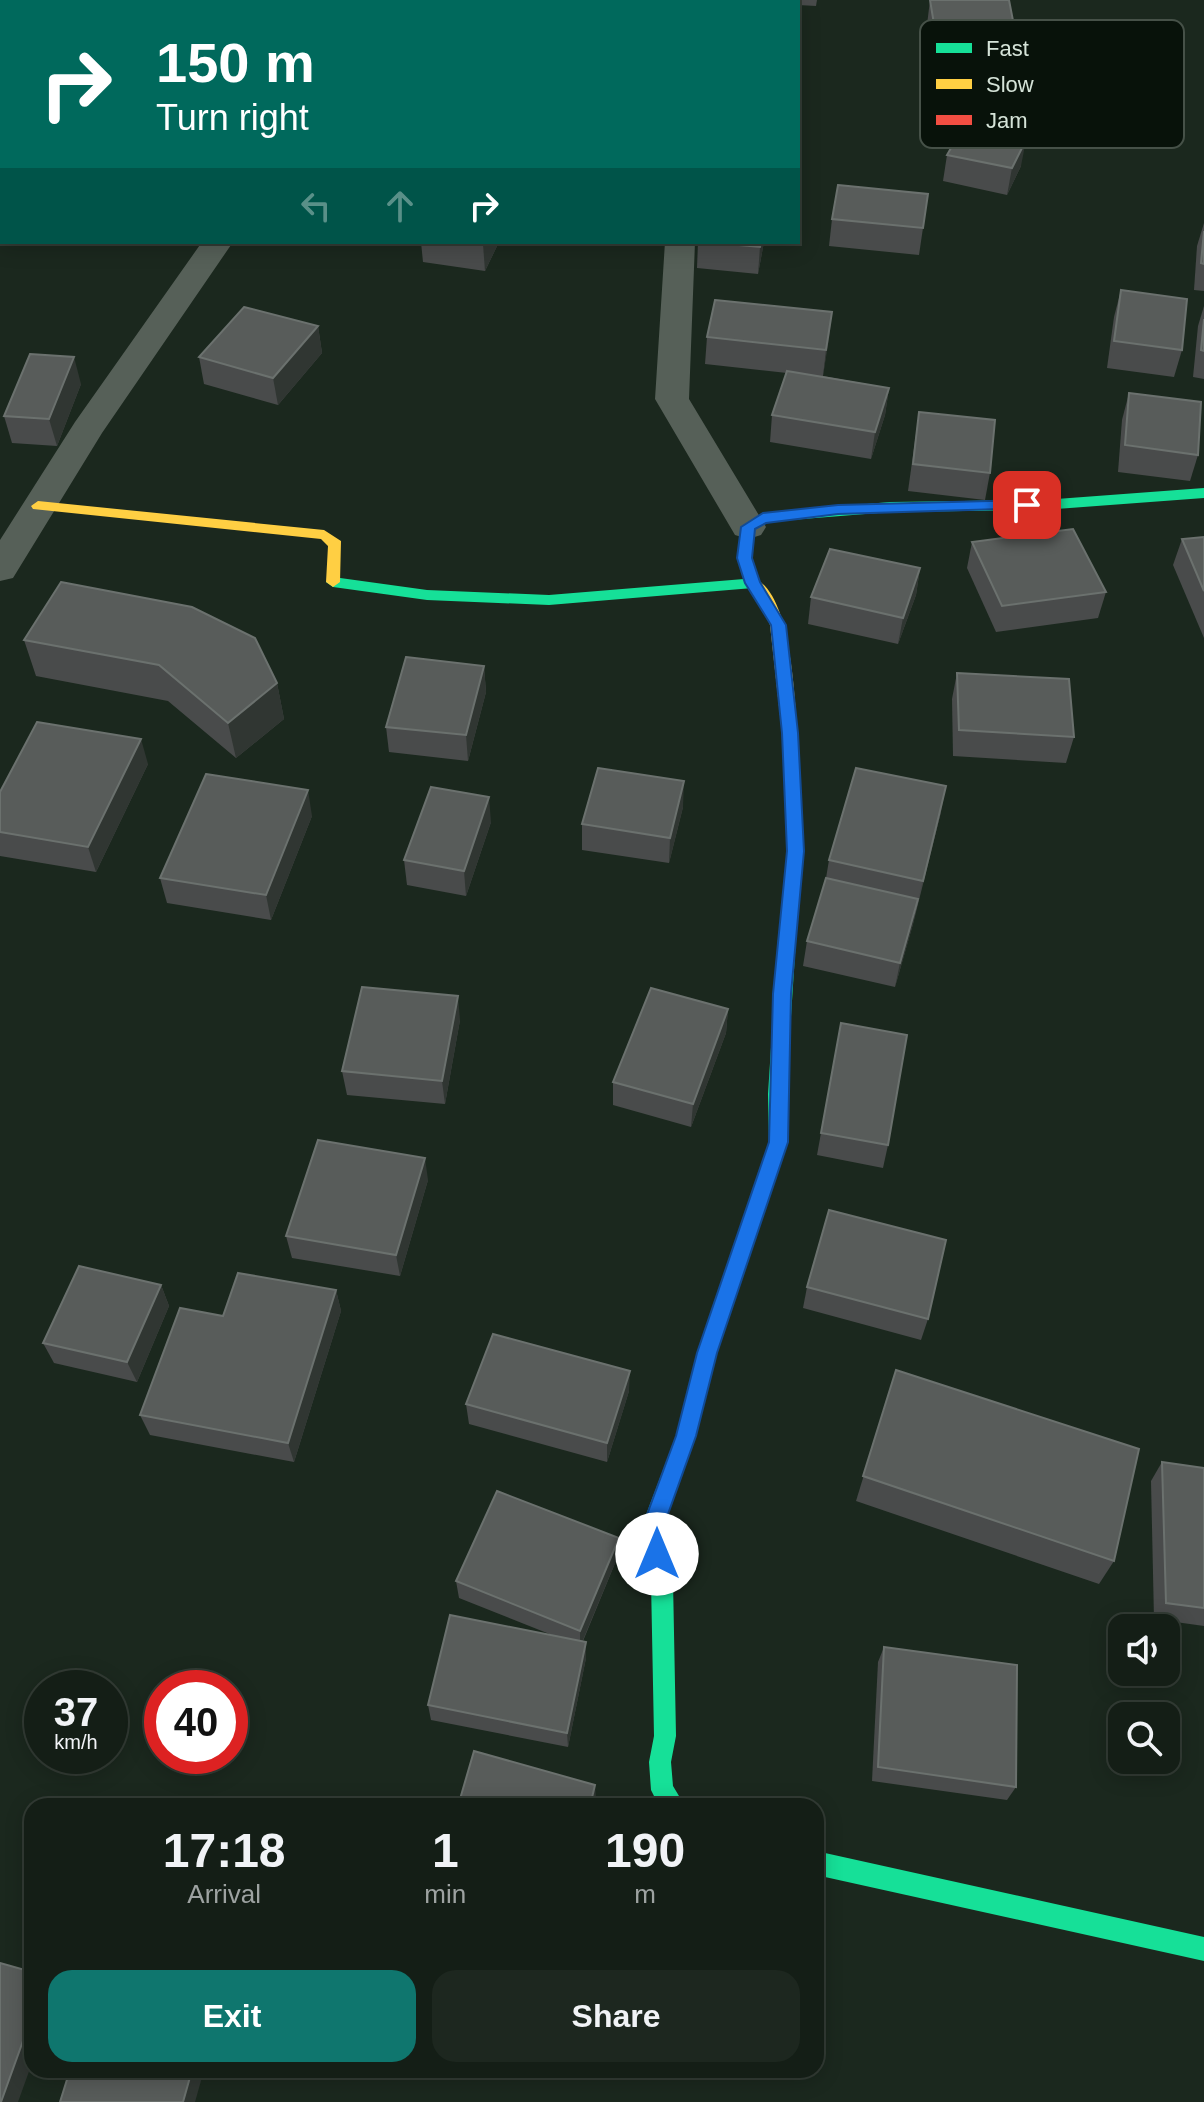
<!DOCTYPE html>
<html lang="en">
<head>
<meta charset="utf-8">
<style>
	body { margin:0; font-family:Arial,sans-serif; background:#1d271f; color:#f1f3f6; height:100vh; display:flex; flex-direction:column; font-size:30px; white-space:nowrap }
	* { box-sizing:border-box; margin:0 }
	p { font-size:26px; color:#9da2a1 }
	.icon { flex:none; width:44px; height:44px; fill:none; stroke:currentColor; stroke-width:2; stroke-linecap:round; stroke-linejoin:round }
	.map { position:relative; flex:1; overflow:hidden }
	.side { position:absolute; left:24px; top:1798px; width:800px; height:280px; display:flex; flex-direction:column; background:#141e16; border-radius:24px; box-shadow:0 4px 20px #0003,0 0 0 2px #333c35 }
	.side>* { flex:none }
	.banner { position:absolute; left:0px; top:0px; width:800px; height:244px; box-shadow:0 4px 20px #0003,0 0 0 2px #333c35; background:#00695c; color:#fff; overflow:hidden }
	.fabs { position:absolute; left:1108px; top:1614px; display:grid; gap:16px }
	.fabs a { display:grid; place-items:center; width:72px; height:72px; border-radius:16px; background:#141e16; box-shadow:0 4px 20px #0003,0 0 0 2px #333c35; font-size:40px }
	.speed { position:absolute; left:24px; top:1670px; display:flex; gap:16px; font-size:40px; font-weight:700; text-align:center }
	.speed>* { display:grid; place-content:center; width:104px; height:104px; border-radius:50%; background:#141e16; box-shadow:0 4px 20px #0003,0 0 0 2px #333c35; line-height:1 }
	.speed small { font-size:20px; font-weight:400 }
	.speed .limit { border:12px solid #d22; background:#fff; color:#111 }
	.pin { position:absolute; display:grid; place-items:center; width:68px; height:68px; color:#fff; margin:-34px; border-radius:16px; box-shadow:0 4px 12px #0006 }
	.me { position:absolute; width:88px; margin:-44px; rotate:0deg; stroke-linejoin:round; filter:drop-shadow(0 0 6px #0008) }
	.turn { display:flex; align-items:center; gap:28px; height:168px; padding:0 24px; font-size:36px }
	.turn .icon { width:104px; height:104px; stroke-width:2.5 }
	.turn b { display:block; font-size:56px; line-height:68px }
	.lanes { display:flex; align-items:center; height:76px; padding:0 24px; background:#0003; justify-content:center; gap:40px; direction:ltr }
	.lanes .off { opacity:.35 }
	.eta { display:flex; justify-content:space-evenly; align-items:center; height:136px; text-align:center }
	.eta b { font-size:48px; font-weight:600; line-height:56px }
	.cta { display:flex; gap:16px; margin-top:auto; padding:16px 24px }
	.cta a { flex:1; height:92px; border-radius:24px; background:#0f766e; color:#fff; font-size:32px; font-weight:600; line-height:92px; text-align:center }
	.cta a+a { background:#1d271f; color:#f1f3f6 }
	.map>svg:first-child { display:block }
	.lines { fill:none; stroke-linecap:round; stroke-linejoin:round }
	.street { fill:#566058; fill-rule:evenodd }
	.fast { fill:#16e098; fill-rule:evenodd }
	.slow { fill:#ffcf43; fill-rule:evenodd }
	.jam { fill:#f24e42; fill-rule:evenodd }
	.wall { fill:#494b4b }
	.shaded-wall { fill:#303632 }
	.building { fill:#585c5a; stroke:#6b716e; stroke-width:2 }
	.route { fill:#1a73e8; stroke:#114b97; stroke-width:2 }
	.key { fill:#08120a; stroke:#465148; stroke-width:2 }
	.key-label { font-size:22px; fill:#d5e3d8 }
</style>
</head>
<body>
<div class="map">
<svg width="1204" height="2102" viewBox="0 0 1204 2102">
	<rect width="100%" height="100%" fill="#1b281e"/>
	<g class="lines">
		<g class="street">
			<path d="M 247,0 L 273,0 L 274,2 L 246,2 Z"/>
			<path d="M 670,0 L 696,0 L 698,2 L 670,2 Z"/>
			<path d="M 202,242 L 233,242 L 102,433 L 13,578 L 0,581 L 0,540 L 75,422 Z"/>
			<path d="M 665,242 L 695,242 L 689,399 L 766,527 L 761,535 L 748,539 L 735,535 L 655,399 Z"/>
		</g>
		<g class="fast">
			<path d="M 1204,488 L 1204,498 L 1043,510 L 890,512 L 766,522 L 755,529 L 751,558 L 760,583 L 753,588 L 549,605 L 427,600 L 333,587 L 326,582 L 333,577 L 427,590 L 549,595 L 744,579 L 737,558 L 741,527 L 763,513 L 890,502 L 1043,500 Z"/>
			<path d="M 787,932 L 796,939 L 786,1094 L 787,1142 L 717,1353 L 696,1436 L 663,1528 L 673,1581 L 676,1736 L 671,1762 L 673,1786 L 685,1806 L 659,1806 L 651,1790 L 649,1762 L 654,1736 L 651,1581 L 641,1528 L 676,1436 L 697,1353 L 769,1142 L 768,1094 L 778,939 Z"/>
			<path d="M 816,1851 L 1204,1937 L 1204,1961 L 816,1875 Z"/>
		</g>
		<g class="slow">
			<path d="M 38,501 L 324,530 L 341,541 L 340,582 L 333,587 L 326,582 L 328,546 L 321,539 L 33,509 L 31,506 Z"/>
			<path d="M 753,578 C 792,592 794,698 798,734 L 790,740 L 782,734 L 770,625 L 764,609 L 746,583 Z"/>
		</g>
		<path class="jam" d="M 790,728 L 798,734 L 804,851 L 796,939 L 787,946 L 778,939 L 788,851 L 782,734 Z"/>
	</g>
	<g class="wall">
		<path d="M 768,0 L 817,0 L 816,6 L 798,5 L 798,2 L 768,2 Z"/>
		<path d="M 930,0 L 1015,31 L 1011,52 L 1055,60 L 1052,74 L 1046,90 L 991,81 L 994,67 L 998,57 L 931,56 L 927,25 Z"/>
		<rect x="0" y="42" width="2" height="91"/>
		<path d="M 947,155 L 1021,166 L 1007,195 L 943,181 Z"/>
		<path d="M 928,194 L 919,255 L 829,246 L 832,219 Z"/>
		<path d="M 1204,223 L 1204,291 L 1194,290 L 1197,246 Z"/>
		<path d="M 421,242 L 499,242 L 485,271 L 423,262 Z"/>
		<path d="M 698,242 L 764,242 L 758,274 L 697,268 Z"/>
		<path d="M 1121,290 L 1182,350 L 1174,377 L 1107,368 L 1114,317 Z"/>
		<path d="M 1204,306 L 1204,379 L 1193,377 L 1198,326 Z"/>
		<path d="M 832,312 L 823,376 L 889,388 L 885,415 L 871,459 L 770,442 L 772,415 L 787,373 L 705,364 L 707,337 Z"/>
		<path d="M 318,326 L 322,353 L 278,405 L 204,384 L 199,357 Z"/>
		<path d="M 81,384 L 57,446 L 12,443 L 4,416 Z"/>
		<path d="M 1129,393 L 1198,455 L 1190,481 L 1118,472 L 1122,420 Z"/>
		<path d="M 919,412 L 990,473 L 985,500 L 908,491 Z"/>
		<path d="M 1204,537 L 1204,638 L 1173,565 L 1182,539 Z"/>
		<path d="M 972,542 L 1106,592 L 1098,618 L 996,632 L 967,568 Z"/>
		<path d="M 920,568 L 916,595 L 898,644 L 808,624 L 811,597 Z"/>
		<path d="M 24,640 L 277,683 L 284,719 L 236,758 L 168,701 L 36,676 Z"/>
		<path d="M 484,666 L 486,692 L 468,761 L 389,752 L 386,727 Z"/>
		<path d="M 957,673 L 1074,737 L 1066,763 L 953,756 L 952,699 Z"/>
		<path d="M 148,764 L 96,872 L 0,856 L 0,792 Z"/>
		<path d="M 683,807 L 669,863 L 582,850 L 582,824 Z"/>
		<path d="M 941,812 L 913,924 L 895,987 L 803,966 L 807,941 L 826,878 L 829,860 Z"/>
		<path d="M 312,816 L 271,920 L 167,903 L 160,878 Z"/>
		<path d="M 491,822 L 466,896 L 407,885 L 404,860 Z"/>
		<path d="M 728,1009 L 726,1033 L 691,1127 L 613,1105 L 613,1082 Z"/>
		<path d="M 460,1020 L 445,1104 L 347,1095 L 342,1071 Z"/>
		<path d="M 841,1023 L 888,1145 L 883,1168 L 817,1155 Z"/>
		<path d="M 428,1180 L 400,1276 L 292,1258 L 286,1236 Z"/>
		<path d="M 161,1285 L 169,1306 L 137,1382 L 54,1363 L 43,1343 Z"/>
		<path d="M 807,1287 L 928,1319 L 921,1340 L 803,1308 Z"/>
		<path d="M 336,1290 L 341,1311 L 294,1462 L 150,1435 L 140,1415 L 223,1316 Z"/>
		<path d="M 896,1370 L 1114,1561 L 1099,1584 L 856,1501 Z"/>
		<path d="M 629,1391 L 607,1462 L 469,1424 L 466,1404 Z"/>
		<path d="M 1162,1462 L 1204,1468 L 1204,1626 L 1154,1619 L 1151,1481 Z"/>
		<path d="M 619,1538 L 618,1556 L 583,1641 L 586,1658 L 568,1747 L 431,1720 L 428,1705 L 552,1635 L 459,1598 L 456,1581 Z"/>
		<path d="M 884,1647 L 1016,1787 L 1007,1800 L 872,1781 L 878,1662 Z"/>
	</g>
	<g class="shaded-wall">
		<path d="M 1,0 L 24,1 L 23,2 L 2,2 L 2,34 L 0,37 Z"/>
		<path d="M 1055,60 L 1052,74 L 1046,90 L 1048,77 Z"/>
		<path d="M 1026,140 L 1021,166 L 1007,195 L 1012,168 Z"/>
		<path d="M 484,242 L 499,242 L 485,271 L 483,244 Z"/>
		<path d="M 761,242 L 764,242 L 758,274 L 760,247 Z"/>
		<path d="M 832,312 L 829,339 L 823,376 L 826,350 Z"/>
		<path d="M 318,326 L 322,353 L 278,405 L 273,378 Z"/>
		<path d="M 74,357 L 81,384 L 57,446 L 49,419 Z"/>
		<path d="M 889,388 L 885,415 L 871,459 L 875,432 Z"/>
		<path d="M 920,568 L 916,595 L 898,644 L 903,618 Z"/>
		<path d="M 484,666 L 486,692 L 468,761 L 466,735 Z"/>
		<path d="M 277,683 L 284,719 L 236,758 L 228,723 Z"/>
		<path d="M 141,739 L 148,764 L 96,872 L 88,847 Z"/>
		<path d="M 684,781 L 683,807 L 669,863 L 670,838 Z"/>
		<path d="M 946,786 L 941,812 L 917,905 L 923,881 Z"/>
		<path d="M 308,790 L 312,816 L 271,920 L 266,895 Z"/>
		<path d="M 489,797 L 491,822 L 466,896 L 464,871 Z"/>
		<path d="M 918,899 L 913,924 L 895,987 L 900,963 Z"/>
		<path d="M 458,996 L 460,1020 L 445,1104 L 442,1081 Z"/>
		<path d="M 728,1009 L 726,1033 L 691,1127 L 693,1104 Z"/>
		<path d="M 425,1158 L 428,1180 L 400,1276 L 396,1255 Z"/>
		<path d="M 161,1285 L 169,1306 L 137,1382 L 127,1362 Z"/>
		<path d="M 336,1290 L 341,1311 L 294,1462 L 288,1443 Z"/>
		<path d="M 630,1371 L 629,1391 L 607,1462 L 607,1443 Z"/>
		<path d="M 619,1538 L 618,1556 L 580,1647 L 580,1631 Z"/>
		<path d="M 586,1642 L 586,1658 L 568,1747 L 567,1733 Z"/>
		<path d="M 595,1785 L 596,1798 L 593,1806 L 590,1806 Z"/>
		<path d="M 32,2016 L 32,2063 L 18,2102 L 1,2102 Z"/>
		<path d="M 192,2070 L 204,2070 L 195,2102 L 183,2102 Z"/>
	</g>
	<g class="building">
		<path d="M 465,0 L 534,0 L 533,2 L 465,2 Z"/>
		<rect x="595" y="0" width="61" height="2"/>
		<path d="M 930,0 L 1009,0 L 1015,31 L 935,30 Z"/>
		<rect x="0" y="42" width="2" height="65"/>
		<path d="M 963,127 L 1026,140 L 1012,168 L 947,155 Z"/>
		<path d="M 838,185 L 928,194 L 923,228 L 832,219 Z"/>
		<path d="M 1204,231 L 1204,264 L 1201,263 Z"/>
		<path d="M 467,242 L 484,242 L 483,244 Z"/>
		<path d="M 706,242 L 761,242 L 760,247 Z"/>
		<path d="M 1121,290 L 1187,299 L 1182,350 L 1114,341 Z"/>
		<path d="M 715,300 L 832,312 L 826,350 L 707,337 Z"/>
		<path d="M 244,307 L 318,326 L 273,378 L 199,357 Z"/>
		<path d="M 1204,319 L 1204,351 L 1201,350 Z"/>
		<path d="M 30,354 L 74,357 L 49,419 L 4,416 Z"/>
		<path d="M 787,371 L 889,388 L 875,432 L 772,415 Z"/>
		<path d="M 1129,393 L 1201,402 L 1198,455 L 1125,445 Z"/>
		<path d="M 919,412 L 995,420 L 990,473 L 913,464 Z"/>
		<path d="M 1073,529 L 1106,592 L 1002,606 L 972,542 Z"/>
		<path d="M 1204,537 L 1204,591 L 1182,539 Z"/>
		<path d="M 830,549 L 920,568 L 903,618 L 811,597 Z"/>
		<path d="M 61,582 L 192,607 L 255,638 L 277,683 L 228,723 L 159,665 L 24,640 Z"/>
		<path d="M 406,657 L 484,666 L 466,735 L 386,727 Z"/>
		<path d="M 957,673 L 1069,679 L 1074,737 L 959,730 Z"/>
		<path d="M 37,722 L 141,739 L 88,847 L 0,832 L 0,792 Z"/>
		<path d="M 598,768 L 684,781 L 670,838 L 582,824 Z"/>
		<path d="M 856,768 L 946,786 L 923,881 L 829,860 Z"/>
		<path d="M 206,774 L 308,790 L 266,895 L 160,878 Z"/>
		<path d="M 431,787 L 489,797 L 464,871 L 404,860 Z"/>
		<path d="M 826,878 L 918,899 L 900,963 L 807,941 Z"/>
		<path d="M 362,987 L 458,996 L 442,1081 L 342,1071 Z"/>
		<path d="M 651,988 L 728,1009 L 693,1104 L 613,1082 Z"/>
		<path d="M 841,1023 L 907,1035 L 888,1145 L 821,1133 Z"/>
		<path d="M 318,1140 L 425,1158 L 396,1255 L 286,1236 Z"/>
		<path d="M 829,1210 L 946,1240 L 928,1319 L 807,1287 Z"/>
		<path d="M 79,1266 L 161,1285 L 127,1362 L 43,1343 Z"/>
		<path d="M 238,1273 L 336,1290 L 288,1443 L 140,1415 L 180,1308 L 223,1316 Z"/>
		<path d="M 493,1334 L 630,1371 L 607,1443 L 466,1404 Z"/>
		<path d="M 896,1370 L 1139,1449 L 1114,1561 L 863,1476 Z"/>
		<path d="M 1162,1462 L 1204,1468 L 1204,1608 L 1166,1603 Z"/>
		<path d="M 497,1491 L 619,1538 L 580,1631 L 456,1581 Z"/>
		<path d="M 450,1615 L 586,1642 L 567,1733 L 428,1705 Z"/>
		<path d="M 884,1647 L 1017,1665 L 1016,1787 L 878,1767 Z"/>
		<path d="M 474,1751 L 595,1785 L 590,1806 L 458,1806 Z"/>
		<path d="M 0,1963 L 32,1972 L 32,2016 L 1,2102 L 0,2102 Z"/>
		<path d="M 70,2070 L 192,2070 L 183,2102 L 60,2102 Z"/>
	</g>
	<path class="route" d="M 1027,500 L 1034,505 L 1032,508 L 838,514 L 766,523 L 755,529 L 752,558 L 760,582 L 786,625 L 798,733 L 804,851 L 791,994 L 788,1142 L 717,1353 L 696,1436 L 663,1528 L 668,1554 L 665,1562 L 657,1565 L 650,1562 L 642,1528 L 676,1436 L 697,1353 L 769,1142 L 773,994 L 787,851 L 782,733 L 771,625 L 745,583 L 737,558 L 741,527 L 763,513 L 838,505 Z"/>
	<rect x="920" y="20" width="264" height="128" rx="12" class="key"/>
	<rect x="936" y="43" width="36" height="10" fill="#16e098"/>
	<rect x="936" y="79" width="36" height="10" fill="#ffcf43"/>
	<rect x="936" y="115" width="36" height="10" fill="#f24e42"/>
	<g class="key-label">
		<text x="986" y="56">Fast</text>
		<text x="986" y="92">Slow</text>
		<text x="986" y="128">Jam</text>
	</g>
</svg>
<div class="fabs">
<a><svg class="icon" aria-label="sound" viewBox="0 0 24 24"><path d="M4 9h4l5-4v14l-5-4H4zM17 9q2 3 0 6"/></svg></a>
<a><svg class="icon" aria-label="search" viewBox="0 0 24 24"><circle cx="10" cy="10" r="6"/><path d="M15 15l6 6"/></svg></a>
</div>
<div class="speed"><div>37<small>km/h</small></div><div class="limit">40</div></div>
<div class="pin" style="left:1027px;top:505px;background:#d93025"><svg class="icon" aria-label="arrive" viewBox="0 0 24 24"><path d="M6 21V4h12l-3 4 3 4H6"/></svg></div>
<svg class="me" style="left:657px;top:1554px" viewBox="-20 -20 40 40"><circle r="19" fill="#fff"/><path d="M0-13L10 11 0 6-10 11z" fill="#1a73e8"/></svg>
<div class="banner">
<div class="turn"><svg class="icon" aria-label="right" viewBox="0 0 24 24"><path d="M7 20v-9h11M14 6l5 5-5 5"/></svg><div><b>150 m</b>Turn right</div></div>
<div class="lanes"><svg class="icon off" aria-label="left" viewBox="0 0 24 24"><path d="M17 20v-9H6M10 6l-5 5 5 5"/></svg><svg class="icon off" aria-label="ahead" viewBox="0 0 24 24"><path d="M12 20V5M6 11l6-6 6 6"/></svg><svg class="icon" aria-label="right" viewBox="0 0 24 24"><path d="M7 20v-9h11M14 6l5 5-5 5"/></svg></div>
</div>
<section class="side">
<div class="eta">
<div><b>17:18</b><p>Arrival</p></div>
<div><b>1</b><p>min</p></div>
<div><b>190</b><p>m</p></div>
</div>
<div class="cta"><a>Exit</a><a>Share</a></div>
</section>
</div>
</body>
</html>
